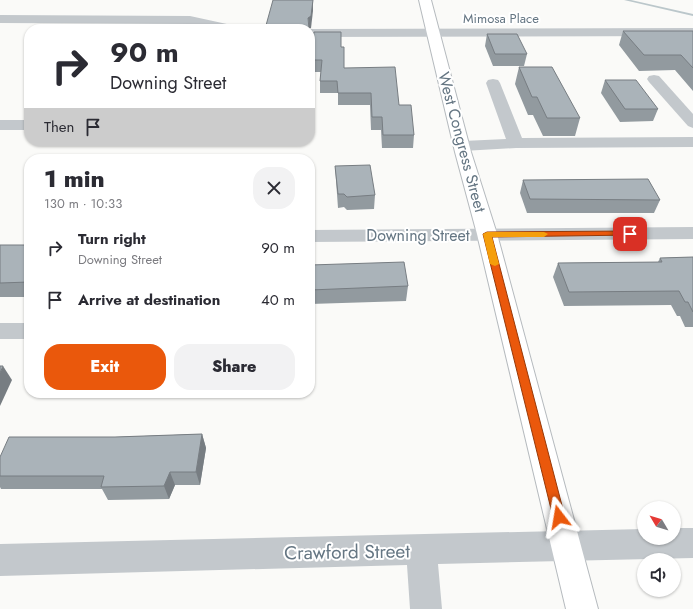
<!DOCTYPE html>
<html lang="en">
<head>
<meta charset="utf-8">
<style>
	body { margin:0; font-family:Jost,sans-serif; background:#f2f2f3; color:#2b2b33; height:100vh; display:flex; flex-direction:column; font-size:15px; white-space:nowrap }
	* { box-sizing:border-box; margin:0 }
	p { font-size:13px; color:#7c7c81 }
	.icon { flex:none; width:22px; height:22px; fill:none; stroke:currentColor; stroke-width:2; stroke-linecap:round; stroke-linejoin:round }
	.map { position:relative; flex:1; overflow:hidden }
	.details { position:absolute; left:24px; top:154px; width:291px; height:244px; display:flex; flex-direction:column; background:#fff; border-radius:16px; box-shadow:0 1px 3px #0004 }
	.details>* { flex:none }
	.top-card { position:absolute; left:24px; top:24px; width:291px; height:122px; border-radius:16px; box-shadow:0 1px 3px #0004; background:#fff; color:#2b2b33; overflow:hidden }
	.needle { width:26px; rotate:308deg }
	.fabs { position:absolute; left:637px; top:501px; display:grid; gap:8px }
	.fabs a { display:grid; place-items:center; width:44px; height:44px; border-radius:50%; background:#fff; box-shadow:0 1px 3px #0004; font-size:20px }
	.pin { position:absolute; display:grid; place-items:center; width:34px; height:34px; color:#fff; margin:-17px; border-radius:8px; box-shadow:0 2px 6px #0006 }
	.me { position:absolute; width:44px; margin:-22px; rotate:346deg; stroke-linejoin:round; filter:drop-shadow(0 0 3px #0008) }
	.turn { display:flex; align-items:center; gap:14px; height:84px; padding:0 20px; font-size:18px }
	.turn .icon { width:52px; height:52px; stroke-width:2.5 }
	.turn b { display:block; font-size:28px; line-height:34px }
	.then { display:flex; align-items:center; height:38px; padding:0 20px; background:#0003; gap:8px; font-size:15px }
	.round { display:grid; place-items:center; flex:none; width:42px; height:42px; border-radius:16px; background:#f2f2f3 }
	.summary { display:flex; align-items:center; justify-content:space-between; height:68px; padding:0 20px }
	h1 { font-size:24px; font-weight:800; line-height:30px }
	.primary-button { display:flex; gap:8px; margin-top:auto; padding:8px 20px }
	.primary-button a { flex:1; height:46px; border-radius:16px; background:#ea580c; color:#fff; font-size:16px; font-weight:800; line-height:46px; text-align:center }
	.primary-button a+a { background:#f2f2f3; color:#2b2b33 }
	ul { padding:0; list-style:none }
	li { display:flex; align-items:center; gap:12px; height:52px; padding:0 20px }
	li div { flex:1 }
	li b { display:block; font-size:15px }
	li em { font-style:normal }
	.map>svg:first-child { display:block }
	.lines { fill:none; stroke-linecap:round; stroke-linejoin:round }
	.stream { fill:#bbc7cb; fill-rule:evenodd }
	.major-casing { stroke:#b5babe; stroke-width:2 }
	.minor { fill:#c3c8cc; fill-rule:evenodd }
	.major { fill:#fff; fill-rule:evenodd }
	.wall { fill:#929a9f }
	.shaded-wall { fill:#777d82 }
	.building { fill:#aab3b9; stroke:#777d82 }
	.route { fill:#ea580c; stroke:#983908 }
	.slow { fill:#f59e0b }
	.labels { text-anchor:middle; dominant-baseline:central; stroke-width:4; stroke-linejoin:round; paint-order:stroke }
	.far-street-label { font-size:13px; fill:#657683; stroke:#fff }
	.street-label { font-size:16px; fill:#657683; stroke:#fff }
	.near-street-label { font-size:19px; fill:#657683; stroke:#fff }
</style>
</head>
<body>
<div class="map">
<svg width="693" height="609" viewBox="0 0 693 609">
	<rect width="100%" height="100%" fill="#fafaf8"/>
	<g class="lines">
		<path class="stream" d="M 624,0 L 631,0 L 693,14 L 693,16 Z"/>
		<g class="major-casing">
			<path id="major" d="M 419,0 L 431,0 L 471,152 L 497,234 L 598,609 L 566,609 L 477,234 L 455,152 Z"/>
		</g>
		<g class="minor">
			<path d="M 0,15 L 190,16 L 236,26 L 238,29 L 218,29 L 190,24 L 0,23 Z"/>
			<path d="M 693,28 L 693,36 L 310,37 L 310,29 Z"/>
			<path d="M 654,75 L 659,76 L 693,114 L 693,128 L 688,126 L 649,82 L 647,79 L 649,76 Z"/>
			<path d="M 493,79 L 498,80 L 500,83 L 522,138 L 693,137 L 693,147 L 516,148 L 463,151 L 457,149 L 455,146 L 457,143 L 463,141 L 506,139 L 486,83 L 488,80 Z"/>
			<rect x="0" y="120" width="29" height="10"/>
			<path d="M 693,227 L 693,239 L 310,242 L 310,230 Z"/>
			<rect x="0" y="323" width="29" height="16"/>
			<path d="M 674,528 L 693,528 L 693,558 L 438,564 L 442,609 L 410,609 L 407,565 L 0,576 L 0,544 L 644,529 L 644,538 L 674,538 Z"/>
		</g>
		<use href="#major" class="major"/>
	</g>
	<g class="wall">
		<path d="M 623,31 L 693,31 L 693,91 L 675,70 L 639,71 L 619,45 Z"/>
		<path d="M 487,34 L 527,54 L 524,66 L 493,66 L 485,46 Z"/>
		<path d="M 341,47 L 344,68 L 399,105 L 414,135 L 413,148 L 382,148 L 381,130 L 371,130 L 370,105 L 338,105 L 338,93 L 320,93 L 320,81 L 321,72 L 312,72 L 311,60 Z"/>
		<path d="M 519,67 L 580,118 L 575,136 L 543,136 L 533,115 L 528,115 L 515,84 Z"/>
		<path d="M 605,80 L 658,109 L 653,121 L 620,122 L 601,93 Z"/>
		<path d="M 335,166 L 375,195 L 374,209 L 347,210 L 344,207 L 338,208 Z"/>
		<path d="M 523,180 L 660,200 L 654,213 L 527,213 L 520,193 Z"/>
		<rect x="0" y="245" width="29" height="52"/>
		<path d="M 693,257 L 693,327 L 685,327 L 680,316 L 677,316 L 671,305 L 564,306 L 553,277 L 558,263 L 658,262 L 660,258 Z"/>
		<path d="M 310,265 L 408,286 L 406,301 L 310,304 Z"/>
		<path d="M 202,434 L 206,448 L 200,485 L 175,485 L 169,499 L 108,500 L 102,489 L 1,489 L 0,487 L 0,457 L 115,437 Z"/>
	</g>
	<g class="shaded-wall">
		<path d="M 313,0 L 313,11 L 311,28 L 309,29 L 308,18 Z"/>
		<path d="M 3,366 L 12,380 L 0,406 L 0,373 Z"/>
		<path d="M 202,434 L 206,448 L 200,485 L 196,472 Z"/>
		<path d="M 170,472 L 175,485 L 169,499 L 164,486 Z"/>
	</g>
	<g class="building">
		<path d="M 273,0 L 313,0 L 311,16 L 308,18 L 309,29 L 265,29 Z"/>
		<path d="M 623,31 L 693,31 L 693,68 L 681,55 L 644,55 Z"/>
		<path d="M 314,32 L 341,32 L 341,47 L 344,47 L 344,68 L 395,67 L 399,105 L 411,105 L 414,135 L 383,135 L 382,117 L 372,117 L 371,93 L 338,93 L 337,81 L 320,81 L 322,60 L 311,60 Z"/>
		<path d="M 487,34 L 517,34 L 527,54 L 495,54 Z"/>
		<path d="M 519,67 L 552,67 L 580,118 L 547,118 L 537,97 L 532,97 Z"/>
		<path d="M 605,80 L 636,80 L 658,109 L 625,109 Z"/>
		<path d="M 370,165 L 375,195 L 347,197 L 344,194 L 338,194 L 335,166 Z"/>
		<path d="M 648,179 L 660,200 L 530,199 L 523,180 Z"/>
		<path d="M 0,245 L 29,245 L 29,282 L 0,283 Z"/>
		<path d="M 693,257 L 693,312 L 688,302 L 685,302 L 679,291 L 569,292 L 558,263 L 662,262 L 660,258 Z"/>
		<path d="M 404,262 L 408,286 L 310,290 L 310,265 Z"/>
		<path d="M 0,366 L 3,366 L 0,373 Z"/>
		<path d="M 202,434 L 196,472 L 170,472 L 164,486 L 101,487 L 104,476 L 0,476 L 0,457 L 9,437 L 115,437 Z"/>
	</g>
	<path class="route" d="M 630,231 L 633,232 L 633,235 L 492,237 L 565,517 L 563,521 L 559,523 L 554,521 L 553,517 L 483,234 L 487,232 Z"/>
	<path class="slow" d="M 487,232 L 544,232 L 548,234 L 544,237 L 492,237 L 499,264 L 495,266 L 490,264 L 483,234 Z"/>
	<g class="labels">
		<g class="far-street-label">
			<text x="501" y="18">Mimosa Place</text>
		</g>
		<g class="street-label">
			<text transform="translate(462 142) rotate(75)">West Congress Street</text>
			<text x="418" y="235">Downing Street</text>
		</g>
		<g class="near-street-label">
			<text transform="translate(347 552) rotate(-1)">Crawford Street</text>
		</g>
	</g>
</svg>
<div class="fabs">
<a><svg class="needle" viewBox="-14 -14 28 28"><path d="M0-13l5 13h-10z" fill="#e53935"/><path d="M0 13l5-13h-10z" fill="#7c7c81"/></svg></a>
<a><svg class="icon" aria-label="sound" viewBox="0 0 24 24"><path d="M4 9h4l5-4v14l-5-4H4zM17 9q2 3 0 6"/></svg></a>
</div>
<div class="pin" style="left:630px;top:234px;background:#d93025"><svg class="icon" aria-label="arrive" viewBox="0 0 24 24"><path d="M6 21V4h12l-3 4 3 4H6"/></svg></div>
<svg class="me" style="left:559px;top:517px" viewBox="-20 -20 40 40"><path d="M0-17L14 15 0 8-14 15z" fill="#ea580c" stroke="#fff" stroke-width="4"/></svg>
<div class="top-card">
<div class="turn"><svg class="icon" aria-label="right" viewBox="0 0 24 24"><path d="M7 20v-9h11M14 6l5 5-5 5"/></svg><div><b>90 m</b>Downing Street</div></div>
<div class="then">Then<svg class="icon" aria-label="arrive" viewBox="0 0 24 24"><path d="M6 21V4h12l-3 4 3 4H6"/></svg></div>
</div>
<section class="details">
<div class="summary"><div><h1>1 min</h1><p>130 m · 10:33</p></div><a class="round"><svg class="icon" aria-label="close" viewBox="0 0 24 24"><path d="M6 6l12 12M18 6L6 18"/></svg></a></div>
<ul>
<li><svg class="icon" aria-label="right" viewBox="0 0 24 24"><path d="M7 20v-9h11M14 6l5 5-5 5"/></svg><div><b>Turn right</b><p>Downing Street</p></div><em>90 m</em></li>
<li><svg class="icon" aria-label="arrive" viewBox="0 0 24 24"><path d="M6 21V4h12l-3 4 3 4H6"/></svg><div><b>Arrive at destination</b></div><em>40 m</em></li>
</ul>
<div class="primary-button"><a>Exit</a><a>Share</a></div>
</section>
</div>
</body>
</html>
